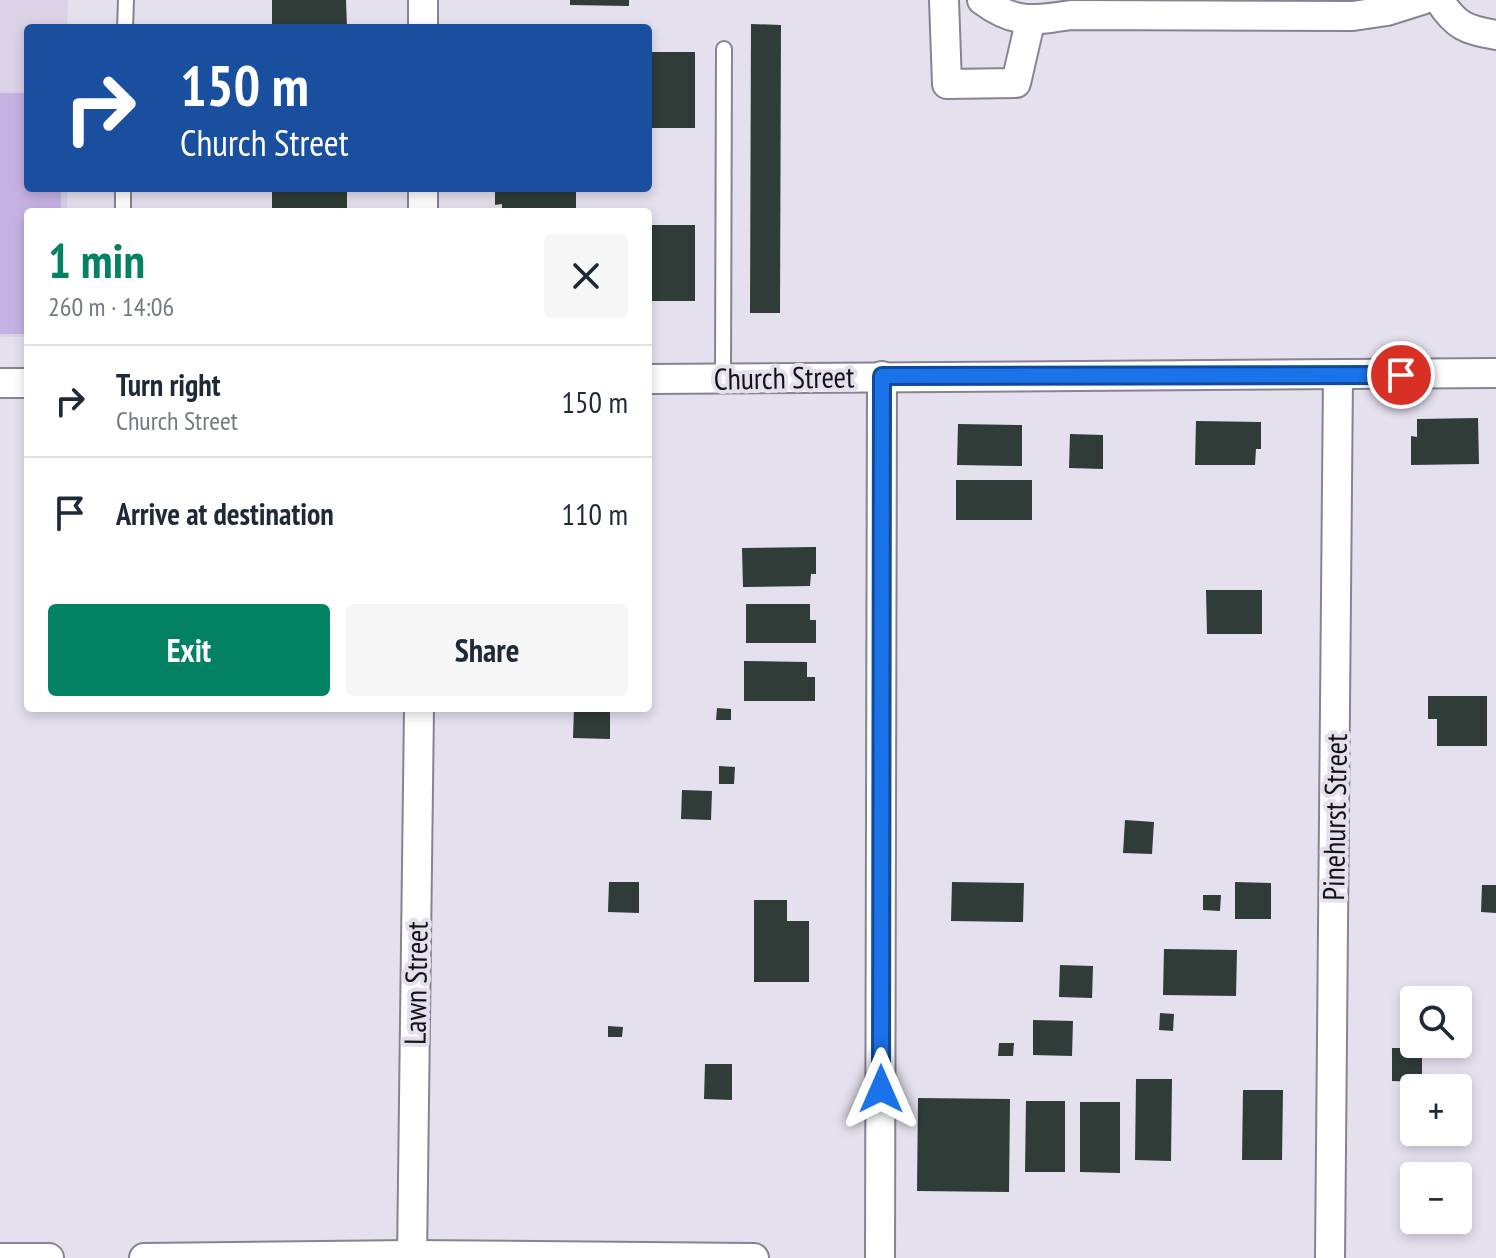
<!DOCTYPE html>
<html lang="en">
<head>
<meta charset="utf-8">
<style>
	body { margin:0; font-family:"PT Sans Narrow",sans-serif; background:#f6f6f7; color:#1f2937; height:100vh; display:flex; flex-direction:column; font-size:30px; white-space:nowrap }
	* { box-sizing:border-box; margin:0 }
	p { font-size:26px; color:#747a83 }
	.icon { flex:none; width:44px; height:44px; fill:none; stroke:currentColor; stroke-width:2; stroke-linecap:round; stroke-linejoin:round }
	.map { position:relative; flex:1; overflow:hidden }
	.drawer { position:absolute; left:24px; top:208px; width:628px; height:504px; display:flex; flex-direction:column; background:#fff; border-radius:8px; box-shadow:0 4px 12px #0003 }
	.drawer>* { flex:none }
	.top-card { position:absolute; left:24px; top:24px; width:628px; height:168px; border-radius:8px; box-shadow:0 4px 12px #0003; background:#1a4fa0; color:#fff; overflow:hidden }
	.tools { position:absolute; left:1400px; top:986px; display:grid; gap:16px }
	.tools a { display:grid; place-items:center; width:72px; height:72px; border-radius:8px; background:#fff; box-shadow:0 4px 12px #0003; font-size:40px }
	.pin { position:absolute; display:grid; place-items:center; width:68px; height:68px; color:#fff; margin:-34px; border:4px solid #fff; border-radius:50%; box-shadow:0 2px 8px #0007 }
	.me { position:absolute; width:88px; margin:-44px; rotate:0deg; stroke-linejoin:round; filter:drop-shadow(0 0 6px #0008) }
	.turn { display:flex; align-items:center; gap:28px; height:168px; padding:0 24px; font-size:36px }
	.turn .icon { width:104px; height:104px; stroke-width:2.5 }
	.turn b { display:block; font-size:56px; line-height:68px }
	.round { display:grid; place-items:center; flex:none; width:84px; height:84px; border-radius:8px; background:#f6f6f7 }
	.headline { display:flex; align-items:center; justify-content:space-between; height:136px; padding:0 24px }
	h1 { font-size:48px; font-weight:800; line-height:60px; color:#038263 }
	.cta { display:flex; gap:16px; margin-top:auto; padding:16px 24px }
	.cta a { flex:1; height:92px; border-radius:8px; background:#038263; color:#fff; font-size:32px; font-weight:800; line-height:92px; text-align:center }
	.cta a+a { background:#f6f6f7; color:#1f2937 }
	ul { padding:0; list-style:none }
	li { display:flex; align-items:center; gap:24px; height:112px; padding:0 24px; border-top:2px solid #e0e1e3 }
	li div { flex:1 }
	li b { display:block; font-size:30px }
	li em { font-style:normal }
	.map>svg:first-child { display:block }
	.built { fill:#dad2e7 }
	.green { fill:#c5b2e3 }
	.building { fill:#2f3c37 }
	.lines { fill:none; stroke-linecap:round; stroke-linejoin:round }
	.service-casing { stroke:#888390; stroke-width:18 }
	.minor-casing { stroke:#888390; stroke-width:32 }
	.service { stroke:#fff; stroke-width:14 }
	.minor { stroke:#fff; stroke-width:28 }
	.route-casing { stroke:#114b97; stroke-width:20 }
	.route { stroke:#1a73e8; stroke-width:14 }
	.labels { text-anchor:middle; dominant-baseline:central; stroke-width:8; stroke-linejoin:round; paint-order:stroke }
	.street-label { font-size:30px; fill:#141217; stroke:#e5e0ee }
</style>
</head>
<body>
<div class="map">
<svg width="1496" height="1258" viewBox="0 0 1496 1258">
	<rect width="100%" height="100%" fill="#e5e0ee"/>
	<path class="built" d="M 0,0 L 68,0 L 67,28 L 28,28 L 28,188 L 67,188 L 67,212 L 28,212 L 28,337 L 0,337 Z"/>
	<path class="green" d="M 0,93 L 28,93 L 28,188 L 61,188 L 61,212 L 28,212 L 28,334 L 0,334 Z"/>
	<g class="building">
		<path d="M 272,0 L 346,0 L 347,28 L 272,28 Z"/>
		<path d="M 570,0 L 629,0 L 629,6 L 570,5 Z"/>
		<path d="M 751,24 L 781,25 L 780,313 L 750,313 Z"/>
		<rect x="648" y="52" width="47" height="76"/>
		<rect x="272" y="188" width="75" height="24"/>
		<path d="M 495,188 L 576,188 L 576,212 L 502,212 L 502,204 L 495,205 Z"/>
		<rect x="648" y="225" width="47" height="76"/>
		<path d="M 1478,418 L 1479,464 L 1411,465 L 1411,436 L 1417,437 L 1417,419 Z"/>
		<path d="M 1196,421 L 1261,422 L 1261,449 L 1256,449 L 1255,465 L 1195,465 Z"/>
		<path d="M 958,424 L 1022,425 L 1022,466 L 957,465 Z"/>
		<path d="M 1070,434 L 1103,435 L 1103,469 L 1069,468 Z"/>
		<rect x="956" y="480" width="76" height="40"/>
		<path d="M 816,547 L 816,574 L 811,574 L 810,586 L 743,587 L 742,548 Z"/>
		<path d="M 1206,590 L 1262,590 L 1262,634 L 1207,634 Z"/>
		<path d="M 746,604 L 810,604 L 810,620 L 816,620 L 816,643 L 746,643 Z"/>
		<path d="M 744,661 L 807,662 L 807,677 L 815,677 L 815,701 L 744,701 Z"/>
		<path d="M 1428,696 L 1487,696 L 1487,746 L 1437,746 L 1437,719 L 1428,719 Z"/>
		<path d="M 574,708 L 610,708 L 610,739 L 573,738 Z"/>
		<path d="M 717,708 L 731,709 L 731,720 L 716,720 Z"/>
		<path d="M 719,766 L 735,767 L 734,784 L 719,784 Z"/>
		<path d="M 682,790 L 712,791 L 711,820 L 681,819 Z"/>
		<path d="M 1125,820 L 1154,822 L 1152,854 L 1123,853 Z"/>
		<path d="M 609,882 L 639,882 L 639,913 L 608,912 Z"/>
		<path d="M 952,882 L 1024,883 L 1023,922 L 951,921 Z"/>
		<path d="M 1235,882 L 1271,883 L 1271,919 L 1235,919 Z"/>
		<path d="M 1482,885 L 1496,885 L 1496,913 L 1481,912 Z"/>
		<path d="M 1203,895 L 1221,895 L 1220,911 L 1203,910 Z"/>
		<path d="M 754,900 L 787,900 L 787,921 L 809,921 L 809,982 L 754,982 Z"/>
		<path d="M 1164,949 L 1237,950 L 1236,996 L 1163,995 Z"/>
		<path d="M 1060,965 L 1093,966 L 1092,998 L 1059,997 Z"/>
		<path d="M 1160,1013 L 1174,1014 L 1173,1031 L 1159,1030 Z"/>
		<path d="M 1033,1020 L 1073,1021 L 1072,1056 L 1033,1055 Z"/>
		<path d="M 608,1026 L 623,1027 L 622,1037 L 608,1037 Z"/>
		<path d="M 999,1043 L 1014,1043 L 1013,1056 L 998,1056 Z"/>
		<path d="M 1392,1048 L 1422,1048 L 1422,1082 L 1392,1081 Z"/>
		<path d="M 705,1064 L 732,1064 L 732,1100 L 704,1099 Z"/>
		<path d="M 1136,1079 L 1172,1079 L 1171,1161 L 1135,1160 Z"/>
		<path d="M 1243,1090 L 1283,1090 L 1282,1160 L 1242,1160 Z"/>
		<path d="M 918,1098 L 1010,1099 L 1009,1192 L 917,1191 Z"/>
		<path d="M 1026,1101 L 1065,1101 L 1065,1172 L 1025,1172 Z"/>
		<path d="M 1080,1102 L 1120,1102 L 1120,1173 L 1080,1172 Z"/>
	</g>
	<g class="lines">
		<g class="service-casing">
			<g id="service">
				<path d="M 125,28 L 126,0"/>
				<path d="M 123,212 L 123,188"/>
				<path d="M 723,378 L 724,49"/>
			</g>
		</g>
		<g class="minor-casing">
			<g id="minor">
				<path d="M 423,0 L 423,28"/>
				<path d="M 944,0 L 947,84 L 1016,83 L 1030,22"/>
				<path d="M 982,0 C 1014,24 1033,21 1071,15 L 1353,16 L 1387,11 L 1422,0"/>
				<path d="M 1439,0 C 1456,26 1466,30 1496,35"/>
				<path d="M 423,188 L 423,212"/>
				<path d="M 648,379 L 1496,373"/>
				<path d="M 0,383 L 28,383"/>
				<path d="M 0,1258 L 49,1258"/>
				<path d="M 144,1258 L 412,1255 L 754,1258"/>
				<path d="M 412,1258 L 419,708"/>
				<path d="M 880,1258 L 882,376"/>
				<path d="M 1330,1258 L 1338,376"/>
			</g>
		</g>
		<use href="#service" class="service"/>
		<use href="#minor" class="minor"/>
	</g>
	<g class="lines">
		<g class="route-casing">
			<path id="route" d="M 881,1089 L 882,376 L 1401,375"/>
		</g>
		<use href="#route" class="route"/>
	</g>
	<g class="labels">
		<g class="street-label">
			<text transform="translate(784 377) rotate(-1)">Church Street</text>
			<text transform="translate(1334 817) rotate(-89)">Pinehurst Street</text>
			<text transform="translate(415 983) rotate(-89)">Lawn Street</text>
		</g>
	</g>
</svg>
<div class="tools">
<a><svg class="icon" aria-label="search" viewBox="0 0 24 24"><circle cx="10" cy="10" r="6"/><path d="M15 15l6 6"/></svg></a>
<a>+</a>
<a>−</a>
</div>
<div class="pin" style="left:1401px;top:375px;background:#d93025"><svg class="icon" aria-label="arrive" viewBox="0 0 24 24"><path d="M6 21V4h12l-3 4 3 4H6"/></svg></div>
<svg class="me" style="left:881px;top:1089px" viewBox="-20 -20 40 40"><path d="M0-17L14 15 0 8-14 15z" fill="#1a73e8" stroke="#fff" stroke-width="4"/></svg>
<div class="top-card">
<div class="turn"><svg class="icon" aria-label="right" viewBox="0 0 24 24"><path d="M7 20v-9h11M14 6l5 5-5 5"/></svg><div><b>150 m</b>Church Street</div></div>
</div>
<section class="drawer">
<div class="headline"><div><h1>1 min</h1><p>260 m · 14:06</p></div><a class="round"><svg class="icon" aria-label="close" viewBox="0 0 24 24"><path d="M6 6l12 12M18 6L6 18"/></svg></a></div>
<ul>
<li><svg class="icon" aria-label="right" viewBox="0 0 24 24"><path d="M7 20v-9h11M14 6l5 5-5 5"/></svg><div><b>Turn right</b><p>Church Street</p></div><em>150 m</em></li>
<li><svg class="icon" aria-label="arrive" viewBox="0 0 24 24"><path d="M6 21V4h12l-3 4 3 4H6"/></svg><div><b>Arrive at destination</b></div><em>110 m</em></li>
</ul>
<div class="cta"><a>Exit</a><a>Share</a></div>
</section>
</div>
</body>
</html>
